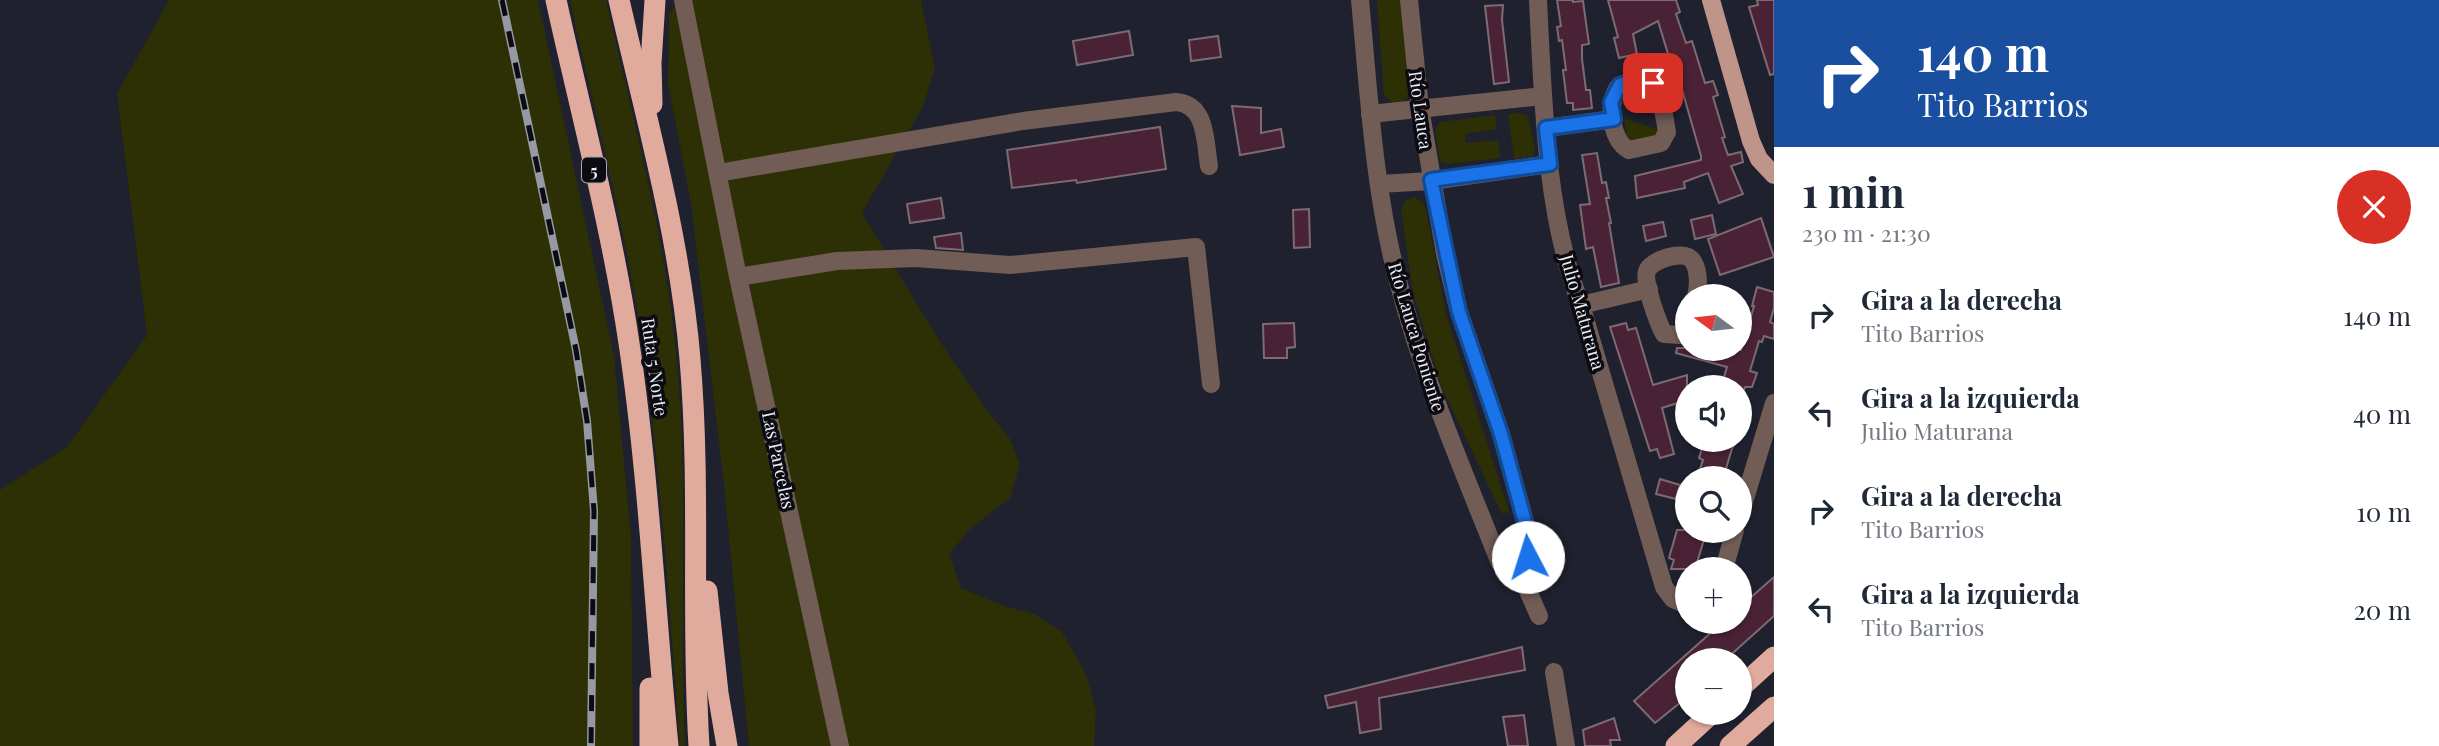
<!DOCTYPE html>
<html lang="es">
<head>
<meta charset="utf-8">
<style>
	body { margin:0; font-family:"Playfair Display",serif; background:#f2f2f3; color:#1f2937; height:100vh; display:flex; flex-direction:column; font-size:26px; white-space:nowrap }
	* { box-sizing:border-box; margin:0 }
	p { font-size:23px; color:#747a83 }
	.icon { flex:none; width:38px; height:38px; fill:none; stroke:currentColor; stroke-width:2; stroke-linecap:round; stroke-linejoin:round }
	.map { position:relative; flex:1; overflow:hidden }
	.drawer { display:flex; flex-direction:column; background:#fff; width:665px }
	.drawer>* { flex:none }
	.guide { background:#1a4fa0; color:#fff; overflow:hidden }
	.needle { width:46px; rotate:285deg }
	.tools { position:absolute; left:1675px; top:284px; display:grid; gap:14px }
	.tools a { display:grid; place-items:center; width:77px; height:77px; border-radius:50%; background:#fff; box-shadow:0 2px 5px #0004; font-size:35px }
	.pin { position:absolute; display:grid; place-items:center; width:60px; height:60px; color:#fff; margin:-30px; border-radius:14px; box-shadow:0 4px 10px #0006 }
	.me { position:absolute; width:77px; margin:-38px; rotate:355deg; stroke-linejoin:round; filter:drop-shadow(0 0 5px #0008) }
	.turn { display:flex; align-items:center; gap:24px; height:147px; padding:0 28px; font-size:32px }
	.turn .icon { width:91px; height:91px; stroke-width:2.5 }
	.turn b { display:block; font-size:49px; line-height:60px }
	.round { display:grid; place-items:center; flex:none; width:74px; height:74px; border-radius:37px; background:#f2f2f3 }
	.overview { display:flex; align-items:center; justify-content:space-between; height:119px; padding:0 28px }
	h1 { font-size:42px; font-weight:700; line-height:52px }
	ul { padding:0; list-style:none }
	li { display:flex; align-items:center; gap:21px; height:98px; padding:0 28px }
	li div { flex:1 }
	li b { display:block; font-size:26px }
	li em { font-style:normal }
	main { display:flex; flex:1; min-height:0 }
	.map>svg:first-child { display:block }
	.green { fill:#2c3004 }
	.building { fill:#4a2236; stroke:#7c6b72; stroke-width:2 }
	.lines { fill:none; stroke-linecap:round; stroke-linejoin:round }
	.minor { stroke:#715c56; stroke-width:18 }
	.major { stroke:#c09589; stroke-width:18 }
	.highway { stroke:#e0ab9d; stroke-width:21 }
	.rail-casing { stroke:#9698a3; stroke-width:8 }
	.rail { stroke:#0b0b11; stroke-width:5; stroke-dasharray:16; stroke-linecap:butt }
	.route-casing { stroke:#114b97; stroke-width:18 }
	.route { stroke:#1a73e8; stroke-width:12 }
	.labels { text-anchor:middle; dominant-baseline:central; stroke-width:7; stroke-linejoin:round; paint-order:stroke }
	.shield { fill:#0b0b11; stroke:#a8a9b1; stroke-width:2 }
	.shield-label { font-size:16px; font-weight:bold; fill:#ebedf6 }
	.street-label { font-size:18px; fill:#ebedf6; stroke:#0b0b11 }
</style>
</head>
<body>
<main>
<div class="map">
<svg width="1774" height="746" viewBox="0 0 1774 746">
	<rect width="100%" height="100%" fill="#1f212f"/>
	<g class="green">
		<path d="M 169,0 L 538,0 L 614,356 L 631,537 L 633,746 L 0,746 L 0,490 L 67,447 L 147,335 L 117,94 Z"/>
		<path d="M 570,0 L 606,0 C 633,120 667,241 677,364 C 689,491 679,619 685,746 L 680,746 C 669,605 661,463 639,322 C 622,214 593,107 570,0 Z"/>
		<path d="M 680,0 L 921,0 L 935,68 L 923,106 L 862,213 L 937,337 L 985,408 L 1010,439 L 1020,464 L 1010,498 L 971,528 L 949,554 L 961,588 L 1004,606 L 1034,614 L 1062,632 L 1086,674 L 1096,710 L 1094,746 L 749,746 L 724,485 L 691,204 L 668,83 L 669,14 Z"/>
		<path d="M 1377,0 L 1402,0 L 1410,89 C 1408,101 1403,102 1392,103 L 1384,95 Z"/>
		<path d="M 1637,87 L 1642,88 L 1653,113 L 1622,102 L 1625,91 Z"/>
		<path d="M 1520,113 L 1528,116 L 1535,149 L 1533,156 L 1514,159 L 1508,114 Z"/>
		<path d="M 1495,115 L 1497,129 L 1465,134 L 1466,143 L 1498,140 L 1500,158 L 1447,164 L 1440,162 L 1435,130 L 1440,122 Z"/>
		<path d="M 1624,118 L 1659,130 L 1657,136 L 1635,143 L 1627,139 Z"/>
		<path d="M 1414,197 L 1423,202 L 1425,206 L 1446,314 L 1509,512 L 1502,514 L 1442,388 L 1413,293 L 1401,210 L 1405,201 Z"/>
	</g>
	<g class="building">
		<path d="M 1557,0 L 1573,0 L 1573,2 L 1583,1 L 1589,44 L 1582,45 L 1582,59 L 1586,90 L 1590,90 L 1592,108 L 1573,110 L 1573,103 L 1567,103 L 1563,70 L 1566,70 L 1562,40 L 1559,41 L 1557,27 L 1561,26 Z"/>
		<path d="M 1608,0 L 1676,0 L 1680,12 L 1676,14 L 1686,43 L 1692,41 L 1705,83 L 1713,81 L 1718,95 L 1713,97 L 1725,137 L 1722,138 L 1728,155 L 1741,152 L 1743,162 L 1731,166 L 1743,194 L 1719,203 L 1708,173 L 1684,182 L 1685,188 L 1637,198 L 1635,176 L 1701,160 L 1701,156 L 1681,86 L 1678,87 L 1658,21 L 1633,34 L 1637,54 L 1619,58 L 1614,38 L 1618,37 Z"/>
		<path d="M 1757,0 L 1774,0 L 1774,74 L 1770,75 L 1749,7 L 1758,5 Z"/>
		<path d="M 1503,5 L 1502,20 L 1509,82 L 1494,84 L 1485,6 Z"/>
		<path d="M 1129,31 L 1133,55 L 1077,65 L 1073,41 Z"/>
		<path d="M 1218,36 L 1221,57 L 1191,61 L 1189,40 Z"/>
		<path d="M 1232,106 L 1261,108 L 1261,133 L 1281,129 L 1284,147 L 1240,155 Z"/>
		<path d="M 1160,127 L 1166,169 L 1077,183 L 1076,180 L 1012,188 L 1007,150 Z"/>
		<path d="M 1597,153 L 1602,183 L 1606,182 L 1609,198 L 1606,198 L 1611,223 L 1609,223 L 1619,283 L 1601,287 L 1593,247 L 1586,249 L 1580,205 L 1590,204 L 1582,155 Z"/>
		<path d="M 941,198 L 944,218 L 910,223 L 907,204 Z"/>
		<path d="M 1309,209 L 1310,247 L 1294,248 L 1293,210 Z"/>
		<path d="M 1712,215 L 1716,234 L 1695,239 L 1691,220 Z"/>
		<path d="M 1761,218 L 1774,257 L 1720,275 L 1708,239 Z"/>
		<path d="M 1663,222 L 1666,236 L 1646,241 L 1643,226 Z"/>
		<path d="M 961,233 L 963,250 L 936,248 L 934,237 Z"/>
		<path d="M 1757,287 L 1774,292 L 1774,308 L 1770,322 L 1774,324 L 1774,339 L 1764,336 L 1762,342 L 1759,341 L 1750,371 L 1757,373 L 1752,387 L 1745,387 L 1744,390 L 1740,387 L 1721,387 L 1727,367 L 1676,353 L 1677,348 L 1734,348 L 1741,350 L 1754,306 L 1752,306 Z"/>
		<path d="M 1294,323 L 1295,347 L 1287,348 L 1287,358 L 1264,358 L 1263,324 Z"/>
		<path d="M 1626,323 L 1628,330 L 1636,328 L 1653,385 L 1687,375 L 1687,400 L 1662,408 L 1674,454 L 1660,458 L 1657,449 L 1650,451 L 1610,327 Z"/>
		<path d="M 1705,439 L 1735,439 L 1723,478 L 1697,478 L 1703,460 L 1699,458 Z"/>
		<path d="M 1660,479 L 1680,485 L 1676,499 L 1656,494 Z"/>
		<path d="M 1677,530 L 1697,530 L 1706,533 L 1695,569 L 1671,569 L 1674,560 L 1669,558 Z"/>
		<path d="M 1774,577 L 1774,616 L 1725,660 L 1687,660 L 1687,697 L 1655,723 L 1634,701 L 1724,621 L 1740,621 L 1740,607 Z"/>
		<path d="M 1522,647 L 1525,670 L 1379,698 L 1381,729 L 1360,733 L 1356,702 L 1328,708 L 1325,696 Z"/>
		<path d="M 1524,715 L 1528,746 L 1508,746 L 1503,717 Z"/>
		<path d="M 1614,718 L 1620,740 L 1610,740 L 1611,746 L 1585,746 L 1583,730 Z"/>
	</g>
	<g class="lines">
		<g class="minor">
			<path d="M 683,0 L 738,277 L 840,746"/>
			<path d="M 1360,0 C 1369,95 1374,193 1399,285 C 1424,380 1463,470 1499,561 L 1507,566 L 1517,566"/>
			<path d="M 1409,0 L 1420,108 L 1445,254 L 1459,312 L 1501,434 L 1524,518 L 1529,548 L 1528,557 L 1517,566"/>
			<path d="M 1538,0 C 1543,97 1545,215 1581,305 L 1664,587 L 1673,599 L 1687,605"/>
			<path d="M 1641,78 C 1661,83 1664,115 1667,132 L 1661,143 L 1629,150 C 1610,141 1606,100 1620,85 Z"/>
			<path d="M 1370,114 L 1543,96"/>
			<path d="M 1546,128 L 1614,119"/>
			<path d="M 718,173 L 1023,121 L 1176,102 C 1207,104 1205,142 1209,166"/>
			<path d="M 1379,184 L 1431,181 L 1550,164"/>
			<path d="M 738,277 L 837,261 L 916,258 L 1010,265 L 1196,247 L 1211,384"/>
			<path d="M 1581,305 L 1649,289"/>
			<path d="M 1687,325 L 1680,335 L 1664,334 C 1658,323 1643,282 1647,271 C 1651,260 1682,250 1691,259 C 1699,267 1699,285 1696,296"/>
			<path d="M 1740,515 L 1774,403"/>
			<path d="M 1517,566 L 1539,616"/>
			<path d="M 1724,569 L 1735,530"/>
			<path d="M 1554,672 L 1566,746"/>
		</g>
		<path class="major" d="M 1711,0 L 1751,141 L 1759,159 L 1774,175"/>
		<g class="highway">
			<path d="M 556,0 C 581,114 612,228 629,343 C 649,477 655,612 668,746"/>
			<path d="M 619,0 C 646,118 680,238 690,359 C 701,488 691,617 699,746"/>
			<path d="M 652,104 L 651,63 L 655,0"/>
			<path d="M 707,591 L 718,693 L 727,746"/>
			<path d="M 1740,688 L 1774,657"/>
			<path d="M 650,746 L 650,688"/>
			<path d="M 1676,746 L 1713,712"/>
			<path d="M 1730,746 L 1774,707"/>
		</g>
		<g class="rail-casing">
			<path id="rail" d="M 502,0 L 576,350 L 587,421 L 594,511 L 591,746"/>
		</g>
		<use href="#rail" class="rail"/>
	</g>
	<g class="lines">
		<g class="route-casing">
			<path id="route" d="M 1528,557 L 1529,548 L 1524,518 L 1501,434 L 1459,312 L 1431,180 L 1550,164 L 1546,128 L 1614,119 L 1611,102 L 1620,85 L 1641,78 L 1653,83"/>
		</g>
		<use href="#route" class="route"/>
	</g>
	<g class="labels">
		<rect class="shield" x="582" y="157.5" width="24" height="25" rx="5"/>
		<g class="shield-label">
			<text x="594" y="170">5</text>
		</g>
		<g class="street-label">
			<text transform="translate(1421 110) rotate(82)">Río Lauca</text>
			<text transform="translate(1583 312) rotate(74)">Julio Maturana</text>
			<text transform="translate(1417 337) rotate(73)">Río Lauca Poniente</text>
			<text transform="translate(655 367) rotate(82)">Ruta 5 Norte</text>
			<text transform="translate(779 460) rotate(78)">Las Parcelas</text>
		</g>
	</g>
</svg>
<div class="tools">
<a><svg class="needle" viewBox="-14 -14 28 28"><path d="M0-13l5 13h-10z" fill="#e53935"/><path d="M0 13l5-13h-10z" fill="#747a83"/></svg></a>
<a><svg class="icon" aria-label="sound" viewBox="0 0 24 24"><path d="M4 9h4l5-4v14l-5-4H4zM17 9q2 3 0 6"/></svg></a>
<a><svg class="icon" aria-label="search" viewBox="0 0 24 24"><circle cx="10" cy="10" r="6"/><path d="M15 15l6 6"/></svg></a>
<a>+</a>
<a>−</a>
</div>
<div class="pin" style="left:1653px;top:83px;background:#d93025"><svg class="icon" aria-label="arrive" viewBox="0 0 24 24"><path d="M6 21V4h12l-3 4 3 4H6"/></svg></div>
<svg class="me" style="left:1528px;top:557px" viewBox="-20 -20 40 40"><circle r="19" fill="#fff"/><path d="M0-13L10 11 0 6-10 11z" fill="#1a73e8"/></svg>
</div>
<section class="drawer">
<div class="guide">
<div class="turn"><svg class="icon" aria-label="right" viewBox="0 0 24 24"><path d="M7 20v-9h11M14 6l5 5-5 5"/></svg><div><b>140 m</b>Tito Barrios</div></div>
</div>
<div class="overview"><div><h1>1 min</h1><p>230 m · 21:30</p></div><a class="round" style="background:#d93025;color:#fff"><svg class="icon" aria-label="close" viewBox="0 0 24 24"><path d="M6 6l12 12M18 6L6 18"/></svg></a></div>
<ul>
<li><svg class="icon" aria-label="right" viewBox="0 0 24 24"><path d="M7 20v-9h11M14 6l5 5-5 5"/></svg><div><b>Gira a la derecha</b><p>Tito Barrios</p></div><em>140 m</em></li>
<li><svg class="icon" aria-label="left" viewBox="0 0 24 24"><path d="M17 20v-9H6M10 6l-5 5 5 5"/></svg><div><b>Gira a la izquierda</b><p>Julio Maturana</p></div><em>40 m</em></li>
<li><svg class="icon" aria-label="right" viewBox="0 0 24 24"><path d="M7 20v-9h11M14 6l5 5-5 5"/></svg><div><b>Gira a la derecha</b><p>Tito Barrios</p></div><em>10 m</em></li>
<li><svg class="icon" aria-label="left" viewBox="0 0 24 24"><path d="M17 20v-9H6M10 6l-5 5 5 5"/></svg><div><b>Gira a la izquierda</b><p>Tito Barrios</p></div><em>20 m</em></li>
</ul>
</section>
</main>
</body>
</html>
